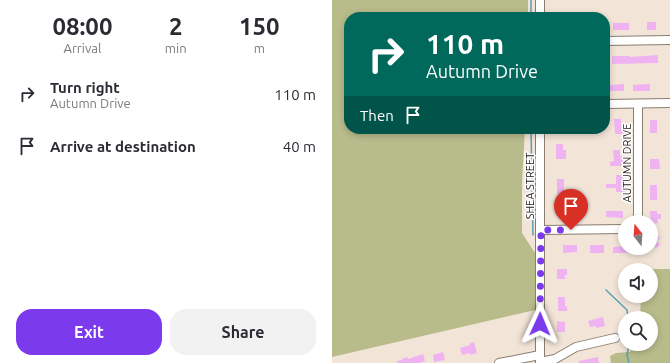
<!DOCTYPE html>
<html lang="en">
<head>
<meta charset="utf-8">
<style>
	body { margin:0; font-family:Ubuntu,sans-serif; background:#f2f2f3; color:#2b2b33; height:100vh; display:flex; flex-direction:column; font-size:15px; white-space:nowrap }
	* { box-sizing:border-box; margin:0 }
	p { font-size:13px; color:#7c7c81 }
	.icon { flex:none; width:22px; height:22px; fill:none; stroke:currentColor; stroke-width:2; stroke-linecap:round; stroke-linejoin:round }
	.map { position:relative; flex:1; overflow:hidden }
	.panel { display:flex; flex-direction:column; background:#fff; width:332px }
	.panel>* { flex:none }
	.banner { position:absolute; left:12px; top:12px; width:266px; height:122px; border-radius:16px; box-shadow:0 2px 6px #0003; background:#00695c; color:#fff; overflow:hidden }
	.needle { width:26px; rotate:343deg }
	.tools { position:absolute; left:286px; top:215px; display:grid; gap:8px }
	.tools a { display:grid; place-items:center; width:40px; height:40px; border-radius:50%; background:#fff; box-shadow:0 2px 6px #0003; font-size:20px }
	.pin { position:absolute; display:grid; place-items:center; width:34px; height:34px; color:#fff; margin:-41px -17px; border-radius:50% 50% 50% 0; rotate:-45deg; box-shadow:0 0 4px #0007 }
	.pin .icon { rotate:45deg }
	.me { position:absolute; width:44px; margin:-22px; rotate:1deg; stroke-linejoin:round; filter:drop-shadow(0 0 3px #0008) }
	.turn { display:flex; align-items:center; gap:14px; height:84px; padding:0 16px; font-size:18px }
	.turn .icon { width:52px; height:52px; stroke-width:2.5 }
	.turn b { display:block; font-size:28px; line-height:34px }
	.then { display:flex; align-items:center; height:38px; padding:0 16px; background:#0003; gap:8px; font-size:15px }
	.eta { display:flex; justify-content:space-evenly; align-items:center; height:68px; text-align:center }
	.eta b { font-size:24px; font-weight:700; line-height:28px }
	.action { display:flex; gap:8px; margin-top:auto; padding:8px 16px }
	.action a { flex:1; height:46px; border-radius:16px; background:#7c3aed; color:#fff; font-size:16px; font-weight:700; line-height:46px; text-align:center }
	.action a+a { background:#f2f2f3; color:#2b2b33 }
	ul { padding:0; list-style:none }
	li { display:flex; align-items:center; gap:12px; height:52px; padding:0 16px }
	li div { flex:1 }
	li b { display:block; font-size:15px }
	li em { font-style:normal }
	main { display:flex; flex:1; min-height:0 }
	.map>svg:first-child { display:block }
	.green { fill:#b8bc8b }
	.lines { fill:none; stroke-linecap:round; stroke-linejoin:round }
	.stream { stroke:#56a2b4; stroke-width:1.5 }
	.building { fill:#efb3f2 }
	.minor-casing { stroke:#897d70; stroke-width:10 }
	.minor { stroke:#fff; stroke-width:8 }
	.route { stroke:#7c3aed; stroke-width:7; stroke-dasharray:0 12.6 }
	.labels { text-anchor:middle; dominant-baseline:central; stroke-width:3; stroke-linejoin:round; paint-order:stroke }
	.street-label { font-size:11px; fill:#1f1a16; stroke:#fff }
</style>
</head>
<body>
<main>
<section class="panel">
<div class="eta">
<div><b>08:00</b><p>Arrival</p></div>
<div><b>2</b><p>min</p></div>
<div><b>150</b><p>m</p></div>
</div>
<ul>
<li><svg class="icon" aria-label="right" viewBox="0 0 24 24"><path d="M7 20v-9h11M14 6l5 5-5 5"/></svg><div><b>Turn right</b><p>Autumn Drive</p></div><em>110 m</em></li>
<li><svg class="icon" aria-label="arrive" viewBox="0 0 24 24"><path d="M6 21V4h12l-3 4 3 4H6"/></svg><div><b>Arrive at destination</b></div><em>40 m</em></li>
</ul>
<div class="action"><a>Exit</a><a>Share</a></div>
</section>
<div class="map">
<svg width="338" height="363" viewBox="0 0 338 363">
	<rect width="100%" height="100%" fill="#f2e4d7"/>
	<g class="green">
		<path d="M 0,0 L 196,0 L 196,17 L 17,17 L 17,129 L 193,129 L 190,182 L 190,233 L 203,253 L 203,310 L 0,357 Z"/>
		<path d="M 294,269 L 338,269 L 338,363 L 279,363 L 278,356 L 284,353 L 298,352 L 302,344 L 319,344 L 319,318 L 308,318 L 309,296 L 319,296 L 319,270 Z"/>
	</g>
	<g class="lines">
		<g class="stream">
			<path d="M 199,0 L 199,17"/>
			<path d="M 199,129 L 201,235"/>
			<path d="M 274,290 L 295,310 L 296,318"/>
			<path d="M 297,363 L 295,355 L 297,344"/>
		</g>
	</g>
	<g class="building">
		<rect x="315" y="22" width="9" height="8"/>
		<rect x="281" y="23" width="16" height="7"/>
		<path d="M 326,55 L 326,63 L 280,64 L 280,56 L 298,56 L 298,57 Z"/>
		<path d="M 292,84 L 292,91 L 277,91 L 277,85 Z"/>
		<path d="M 318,84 L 318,91 L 301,91 L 301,85 Z"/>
		<path d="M 282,119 L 289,119 L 289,124 L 291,124 L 291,134 L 283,134 Z"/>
		<rect x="318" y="120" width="7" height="13"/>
		<path d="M 224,144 L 231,144 L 231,150 L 234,150 L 234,159 L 224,159 Z"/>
		<path d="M 281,150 L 288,150 L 288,156 L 291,156 L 291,166 L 278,166 L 278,162 L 282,161 Z"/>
		<path d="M 318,159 L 327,159 L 328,169 L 318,169 Z"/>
		<path d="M 284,175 L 292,175 L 291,192 L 284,192 L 284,188 L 274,188 L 274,184 L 284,184 Z"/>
		<rect x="225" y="179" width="7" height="15"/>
		<rect x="318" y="185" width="7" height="15"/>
		<rect x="234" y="211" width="10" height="7"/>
		<path d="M 274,211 L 291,211 L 291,218 L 274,217 Z"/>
		<path d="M 318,211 L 325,211 L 325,214 L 329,214 L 329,219 L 326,219 L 326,223 L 319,224 Z"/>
		<path d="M 323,232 L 328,238 L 325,241 L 328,245 L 324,248 L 321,245 L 319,247 L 319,236 Z"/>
		<path d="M 231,245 L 245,245 L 245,252 L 231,253 Z"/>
		<rect x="258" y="245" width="14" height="8"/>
		<path d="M 293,246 L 293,248 L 298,248 L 299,253 L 281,253 L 281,247 Z"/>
		<path d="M 225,269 L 235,269 L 235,275 L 233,275 L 233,279 L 225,279 Z"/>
		<path d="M 226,297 L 233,297 L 233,307 L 235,306 L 235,311 L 226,311 Z"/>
		<path d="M 271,317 L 273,326 L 264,328 L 264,326 L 258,327 L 256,321 Z"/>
		<path d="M 225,321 L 233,322 L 233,332 L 225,332 Z"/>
		<path d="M 142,342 L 145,353 L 138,355 L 138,353 L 130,355 L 128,348 L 138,345 L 138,343 Z"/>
		<path d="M 111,352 L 113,360 L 102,362 L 101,355 Z"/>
		<path d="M 91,354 L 93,361 L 87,363 L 65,363 L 65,361 L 70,360 L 70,359 L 75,357 L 76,359 Z"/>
		<path d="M 266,357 L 267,363 L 247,363 L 247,361 Z"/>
	</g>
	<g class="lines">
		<g class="minor-casing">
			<g id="minor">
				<path d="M 208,0 L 208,17"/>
				<path d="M 273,41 L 338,40"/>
				<path d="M 273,104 L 338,103"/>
				<path d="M 208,129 L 208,363"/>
				<path d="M 304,222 L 306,215 L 306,104"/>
				<path d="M 209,230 L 293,229"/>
				<path d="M 208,362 L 223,359 L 244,347 L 283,338"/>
				<path d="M 167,363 L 208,355"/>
			</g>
		</g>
		<use href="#minor" class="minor"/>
	</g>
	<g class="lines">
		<path class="route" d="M 208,324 L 209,230 L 239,230"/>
	</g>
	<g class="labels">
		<g class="street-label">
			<text transform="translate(295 163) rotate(-90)">AUTUMN DRIVE</text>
			<text transform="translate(198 186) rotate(-90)">SHEA STREET</text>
		</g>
	</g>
</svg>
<div class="tools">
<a><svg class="needle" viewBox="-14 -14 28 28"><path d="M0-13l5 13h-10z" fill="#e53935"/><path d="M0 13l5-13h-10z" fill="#7c7c81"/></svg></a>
<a><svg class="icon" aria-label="sound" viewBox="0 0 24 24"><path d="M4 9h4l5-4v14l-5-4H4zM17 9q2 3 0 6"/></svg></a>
<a><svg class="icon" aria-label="search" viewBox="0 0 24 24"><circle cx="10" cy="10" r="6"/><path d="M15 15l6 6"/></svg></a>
</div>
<div class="pin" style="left:239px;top:230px;background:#d93025"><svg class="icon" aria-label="arrive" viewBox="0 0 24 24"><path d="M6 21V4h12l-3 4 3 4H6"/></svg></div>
<svg class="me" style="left:208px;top:324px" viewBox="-20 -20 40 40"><path d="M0-17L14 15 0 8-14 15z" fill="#7c3aed" stroke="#fff" stroke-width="4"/></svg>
<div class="banner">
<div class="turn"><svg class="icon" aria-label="right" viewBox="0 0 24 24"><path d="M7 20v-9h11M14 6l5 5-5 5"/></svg><div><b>110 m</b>Autumn Drive</div></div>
<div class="then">Then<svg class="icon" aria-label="arrive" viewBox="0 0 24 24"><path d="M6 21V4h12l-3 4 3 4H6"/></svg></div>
</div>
</div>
</main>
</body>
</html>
